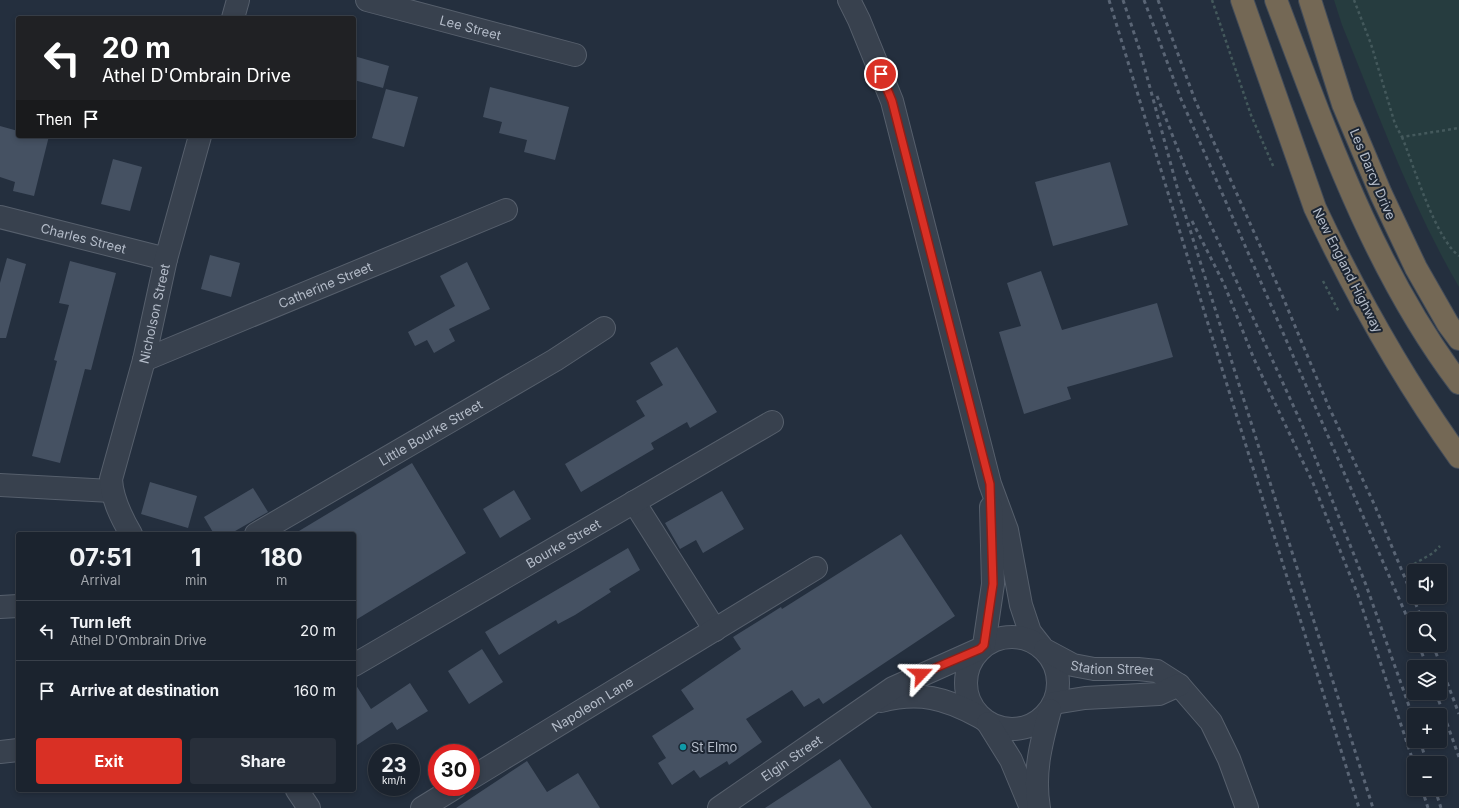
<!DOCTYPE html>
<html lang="en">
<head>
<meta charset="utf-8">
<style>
	body { margin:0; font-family:Inter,sans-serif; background:#282f3a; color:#f1f3f6; height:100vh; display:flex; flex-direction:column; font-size:15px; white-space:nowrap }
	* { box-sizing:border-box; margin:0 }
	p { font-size:13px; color:#a0a4aa }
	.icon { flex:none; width:22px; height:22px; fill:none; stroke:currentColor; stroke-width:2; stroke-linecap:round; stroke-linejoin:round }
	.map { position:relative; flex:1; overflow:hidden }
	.drawer { position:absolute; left:16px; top:532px; width:340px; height:260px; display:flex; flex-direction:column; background:#1b232e; border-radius:4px; box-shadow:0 2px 6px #0003,0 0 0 1px #39404a }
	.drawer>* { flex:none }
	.banner { position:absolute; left:16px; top:16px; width:340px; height:122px; border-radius:4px; box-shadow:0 2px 6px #0003,0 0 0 1px #39404a; background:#202124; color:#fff; overflow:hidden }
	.fabs { position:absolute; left:1407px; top:564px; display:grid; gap:8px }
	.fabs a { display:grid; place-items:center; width:40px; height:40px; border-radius:4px; background:#1b232e; box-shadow:0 2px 6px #0003,0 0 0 1px #39404a; font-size:20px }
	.speed { position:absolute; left:368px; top:744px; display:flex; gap:8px; font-size:20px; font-weight:700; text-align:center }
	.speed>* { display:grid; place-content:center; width:52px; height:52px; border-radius:50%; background:#1b232e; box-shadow:0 2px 6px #0003,0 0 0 1px #39404a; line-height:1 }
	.speed small { font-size:10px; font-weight:400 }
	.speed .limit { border:6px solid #d22; background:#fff; color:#111 }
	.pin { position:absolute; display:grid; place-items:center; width:34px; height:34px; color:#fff; margin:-17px; border:2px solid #fff; border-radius:50%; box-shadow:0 1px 4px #0007 }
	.me { position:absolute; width:44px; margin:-22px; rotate:67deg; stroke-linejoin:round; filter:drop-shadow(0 0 3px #0008) }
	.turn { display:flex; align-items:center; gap:14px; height:84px; padding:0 20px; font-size:18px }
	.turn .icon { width:52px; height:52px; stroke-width:2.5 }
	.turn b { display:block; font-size:28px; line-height:34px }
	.then { display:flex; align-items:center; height:38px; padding:0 20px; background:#0003; gap:8px; font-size:15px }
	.eta { display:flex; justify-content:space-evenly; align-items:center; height:68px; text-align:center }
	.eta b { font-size:24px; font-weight:700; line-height:28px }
	.action { display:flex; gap:8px; margin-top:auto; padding:8px 20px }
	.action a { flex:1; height:46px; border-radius:4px; background:#d93025; color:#fff; font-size:16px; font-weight:700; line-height:46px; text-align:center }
	.action a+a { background:#282f3a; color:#f1f3f6 }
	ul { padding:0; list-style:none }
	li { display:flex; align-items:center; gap:12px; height:60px; padding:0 20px; border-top:1px solid #39404a }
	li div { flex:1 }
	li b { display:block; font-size:15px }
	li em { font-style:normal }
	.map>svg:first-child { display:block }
	.green { fill:#263c3f }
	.building { fill:#455162 }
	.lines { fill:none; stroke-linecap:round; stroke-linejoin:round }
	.minor-casing { stroke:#565f6c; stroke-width:24 }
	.highway-casing { stroke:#434c59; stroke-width:24 }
	.path { stroke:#44595c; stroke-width:2.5; stroke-dasharray:3 3; stroke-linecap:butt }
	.minor { stroke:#38414e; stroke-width:22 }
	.highway { stroke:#746855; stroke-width:22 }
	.rail { stroke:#5a6575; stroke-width:3; stroke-dasharray:4 4; stroke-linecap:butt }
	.route-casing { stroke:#8d1f18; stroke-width:10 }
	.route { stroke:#d93025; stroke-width:7 }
	.culture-dot { fill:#0f9aa8; stroke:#1d2633; stroke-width:1.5 }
	.labels { text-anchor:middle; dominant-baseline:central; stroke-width:4; stroke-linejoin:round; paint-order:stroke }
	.street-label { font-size:13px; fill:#b4bcc9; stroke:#1d2633 }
	.poi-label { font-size:13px; fill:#b4bcc9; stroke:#1d2633; text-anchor:start }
</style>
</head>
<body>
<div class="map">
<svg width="1459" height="808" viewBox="0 0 1459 808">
	<rect width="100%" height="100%" fill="#242f3e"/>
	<path class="green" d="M 1334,0 L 1459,0 L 1459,287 C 1411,205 1378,113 1342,25 Z"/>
	<g class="building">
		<path d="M 354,56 L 389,66 L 383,88 L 354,80 Z"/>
		<path d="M 490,87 L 569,107 L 555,160 L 524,152 L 527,140 L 499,133 L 502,122 L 483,117 Z"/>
		<path d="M 386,89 L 418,97 L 404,147 L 372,138 Z"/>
		<path d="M 0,126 L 18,131 L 18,136 L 49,136 L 34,196 L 13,191 L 15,182 L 0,177 Z"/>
		<path d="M 113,159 L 142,167 L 130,211 L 101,204 Z"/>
		<path d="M 1110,162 L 1128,225 L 1053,246 L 1035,182 Z"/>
		<path d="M 210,255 L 240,263 L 231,297 L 201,289 Z"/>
		<path d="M 7,258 L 26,264 L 6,338 L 0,338 L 0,283 Z"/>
		<path d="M 70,261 L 116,273 L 91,370 L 85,369 L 60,463 L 32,456 L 57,361 L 54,360 L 69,305 L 59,303 Z"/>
		<path d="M 467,262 L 490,309 L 449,329 L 455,341 L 434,353 L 427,340 L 415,346 L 408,332 L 455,306 L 440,276 Z"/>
		<path d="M 1041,271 L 1062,330 L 1157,303 L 1173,357 L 1067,387 L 1071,399 L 1024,414 L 999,332 L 1021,326 L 1007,283 Z"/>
		<path d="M 677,347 L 717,412 L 690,428 L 687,422 L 651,443 L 654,449 L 581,492 L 565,464 L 645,416 L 636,401 L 663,385 L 650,363 Z"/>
		<path d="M 412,463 L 466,553 L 354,621 L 354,534 L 294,534 Z"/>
		<path d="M 150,482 L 197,496 L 188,528 L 141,514 Z"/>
		<path d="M 253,488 L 268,512 L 230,534 L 214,534 L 204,517 Z"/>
		<path d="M 514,490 L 531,519 L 500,538 L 483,509 Z"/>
		<path d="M 722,491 L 744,529 L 703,553 L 696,540 L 680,549 L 665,523 Z"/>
		<path d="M 901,534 L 955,616 L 823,704 L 819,698 L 804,707 L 792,690 L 746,719 L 762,742 L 729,765 L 727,761 L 700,778 L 694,770 L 672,785 L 658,763 L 666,758 L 652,736 L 694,709 L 681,690 L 741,649 L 733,637 L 781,607 L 782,609 Z"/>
		<path d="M 628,548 L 640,570 L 609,589 L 611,592 L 575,615 L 558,624 L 556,620 L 499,655 L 485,632 Z"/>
		<path d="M 482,649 L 503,682 L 469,704 L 448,671 Z"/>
		<path d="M 354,682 L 371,709 L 410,683 L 428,711 L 397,730 L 392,722 L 354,747 Z"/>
		<path d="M 840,759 L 872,808 L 765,808 Z"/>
		<path d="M 527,761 L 547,792 L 578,773 L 600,808 L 456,808 Z"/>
	</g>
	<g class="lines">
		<g class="minor-casing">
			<g id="minor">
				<path id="s1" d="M 367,0 L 575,55"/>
				<path d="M 849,0 L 859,20 L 892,101 L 990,484 L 1007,530 L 1021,605 L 1030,632 L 1041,646"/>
				<path d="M 233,18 L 238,0"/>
				<path id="s2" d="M 0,217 L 166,259"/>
				<path id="s3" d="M 144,360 L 506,210"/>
				<path d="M 0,485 L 111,491"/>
				<path d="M 634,502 L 715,630"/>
				<path id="s4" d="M 131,534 C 121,517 112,499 111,479 L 144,360 L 166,259 L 200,136"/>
				<path id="s5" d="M 256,534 L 555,360 L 604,328"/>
				<path d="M 0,607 L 18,606"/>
				<circle cx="1012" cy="683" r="46"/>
				<path d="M 984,645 L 993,584 L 991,507"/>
				<path id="s6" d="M 1045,650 L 1073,665 L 1094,669 L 1138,669 L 1157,671 L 1179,685 L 1211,722 L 1229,759 L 1247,808"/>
				<path id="s7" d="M 354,665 L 772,422"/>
				<path d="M 881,701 C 919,691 946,698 980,717"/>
				<path d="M 1054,703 L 1085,698 L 1159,694 L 1179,685"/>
				<path d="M 988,723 L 1011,760 L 1031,808"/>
				<path d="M 0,752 L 18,750"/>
				<path id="s8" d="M 471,778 L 816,568"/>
				<path d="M 297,790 L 309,808"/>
				<path d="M 422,808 L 456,787"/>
				<path id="s9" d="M 719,808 L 893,688 L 980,649"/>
				<path d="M 1039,808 C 1033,774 1041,743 1050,710"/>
			</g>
		</g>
		<g class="highway-casing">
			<g id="highway">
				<path d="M 1242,0 L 1315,208 C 1356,295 1403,379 1459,457"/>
				<path d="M 1276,0 C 1326,132 1373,269 1459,383"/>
				<path d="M 1310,0 L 1343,104 L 1381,194 L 1416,268 L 1448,324 L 1459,339"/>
			</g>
		</g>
		<g class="path">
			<path d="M 1212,0 L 1251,115 L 1274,168"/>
			<path d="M 1354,0 L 1371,44 L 1395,124 L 1402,137 L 1459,128"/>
			<path d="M 1402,137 C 1414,166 1435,238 1459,256"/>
			<path d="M 1323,281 L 1339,312"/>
			<path d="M 1414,564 L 1433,553 L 1440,546"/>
		</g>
		<use href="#minor" class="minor"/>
		<use href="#highway" class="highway"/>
		<g class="rail">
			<path d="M 1109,0 L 1209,327 L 1359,808"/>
			<path d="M 1123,0 L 1140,51 L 1180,198 L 1373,808"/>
			<path d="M 1144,0 L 1181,99 L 1414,633"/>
			<path d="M 1158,0 L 1195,100 L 1282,295 L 1328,405 L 1375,506 L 1422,619"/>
			<path d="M 1157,96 L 1188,175 L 1303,427 L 1366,585 L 1414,720"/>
			<path d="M 1192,221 L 1224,284 L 1254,359 L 1313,483 L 1358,595 L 1414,764"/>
			<path d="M 1419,645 L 1427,667"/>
			<path d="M 1433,645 L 1459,714"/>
			<path d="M 1436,693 L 1459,757"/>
			<path d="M 1420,741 L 1427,763"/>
			<path d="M 1422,789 L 1428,808"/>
			<path d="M 1435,789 L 1441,808"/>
		</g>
	</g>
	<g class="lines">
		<g class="route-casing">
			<path id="route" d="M 881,74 L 892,101 L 990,484 L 993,584 L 984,645 L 980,649 L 921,674"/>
		</g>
		<use href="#route" class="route"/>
	</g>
	<circle class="culture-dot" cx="683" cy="747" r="4"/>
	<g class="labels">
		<g class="street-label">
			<text stroke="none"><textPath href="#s1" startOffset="107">Lee Street</textPath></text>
			<text transform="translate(1373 174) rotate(67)">Les Darcy Drive</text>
			<text stroke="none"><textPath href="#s2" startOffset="86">Charles Street</textPath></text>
			<text transform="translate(1348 270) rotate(63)">New England Highway</text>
			<text stroke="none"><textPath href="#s3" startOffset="196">Catherine Street</textPath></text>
			<text stroke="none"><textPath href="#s4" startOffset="230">Nicholson Street</textPath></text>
			<text stroke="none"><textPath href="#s5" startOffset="202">Little Bourke Street</textPath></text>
			<text stroke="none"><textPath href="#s7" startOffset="242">Bourke Street</textPath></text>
			<text stroke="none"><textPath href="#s6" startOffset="71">Station Street</textPath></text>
			<text stroke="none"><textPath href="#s8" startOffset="142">Napoleon Lane</textPath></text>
			<text stroke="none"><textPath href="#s9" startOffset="88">Elgin Street</textPath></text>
		</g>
		<g class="poi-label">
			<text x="691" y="747">St Elmo</text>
		</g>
	</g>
</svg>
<div class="fabs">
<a><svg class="icon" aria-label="sound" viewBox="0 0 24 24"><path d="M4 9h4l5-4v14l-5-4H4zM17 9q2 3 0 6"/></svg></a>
<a><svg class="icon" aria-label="search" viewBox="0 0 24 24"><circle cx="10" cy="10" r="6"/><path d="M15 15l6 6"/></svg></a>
<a><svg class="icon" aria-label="layers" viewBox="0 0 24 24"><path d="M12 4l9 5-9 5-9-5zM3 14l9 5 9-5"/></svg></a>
<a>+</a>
<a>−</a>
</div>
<div class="speed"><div>23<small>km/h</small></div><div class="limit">30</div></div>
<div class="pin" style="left:881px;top:74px;background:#d93025"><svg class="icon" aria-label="arrive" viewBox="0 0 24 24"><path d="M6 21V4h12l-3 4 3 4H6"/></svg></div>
<svg class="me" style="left:921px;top:674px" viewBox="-20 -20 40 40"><path d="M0-17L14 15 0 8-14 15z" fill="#d93025" stroke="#fff" stroke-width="4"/></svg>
<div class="banner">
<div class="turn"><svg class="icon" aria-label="left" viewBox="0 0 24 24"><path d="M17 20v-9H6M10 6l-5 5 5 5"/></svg><div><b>20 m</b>Athel D'Ombrain Drive</div></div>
<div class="then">Then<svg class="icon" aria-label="arrive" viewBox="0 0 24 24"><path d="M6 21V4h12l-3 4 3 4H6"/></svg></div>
</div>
<section class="drawer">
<div class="eta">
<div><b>07:51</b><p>Arrival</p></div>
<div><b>1</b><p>min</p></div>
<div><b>180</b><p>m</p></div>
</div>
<ul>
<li><svg class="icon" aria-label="left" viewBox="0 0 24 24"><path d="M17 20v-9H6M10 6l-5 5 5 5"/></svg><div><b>Turn left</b><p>Athel D'Ombrain Drive</p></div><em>20 m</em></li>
<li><svg class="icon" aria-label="arrive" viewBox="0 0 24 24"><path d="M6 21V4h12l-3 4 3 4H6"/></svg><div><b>Arrive at destination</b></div><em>160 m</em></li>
</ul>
<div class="action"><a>Exit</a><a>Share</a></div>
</section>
</div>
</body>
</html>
